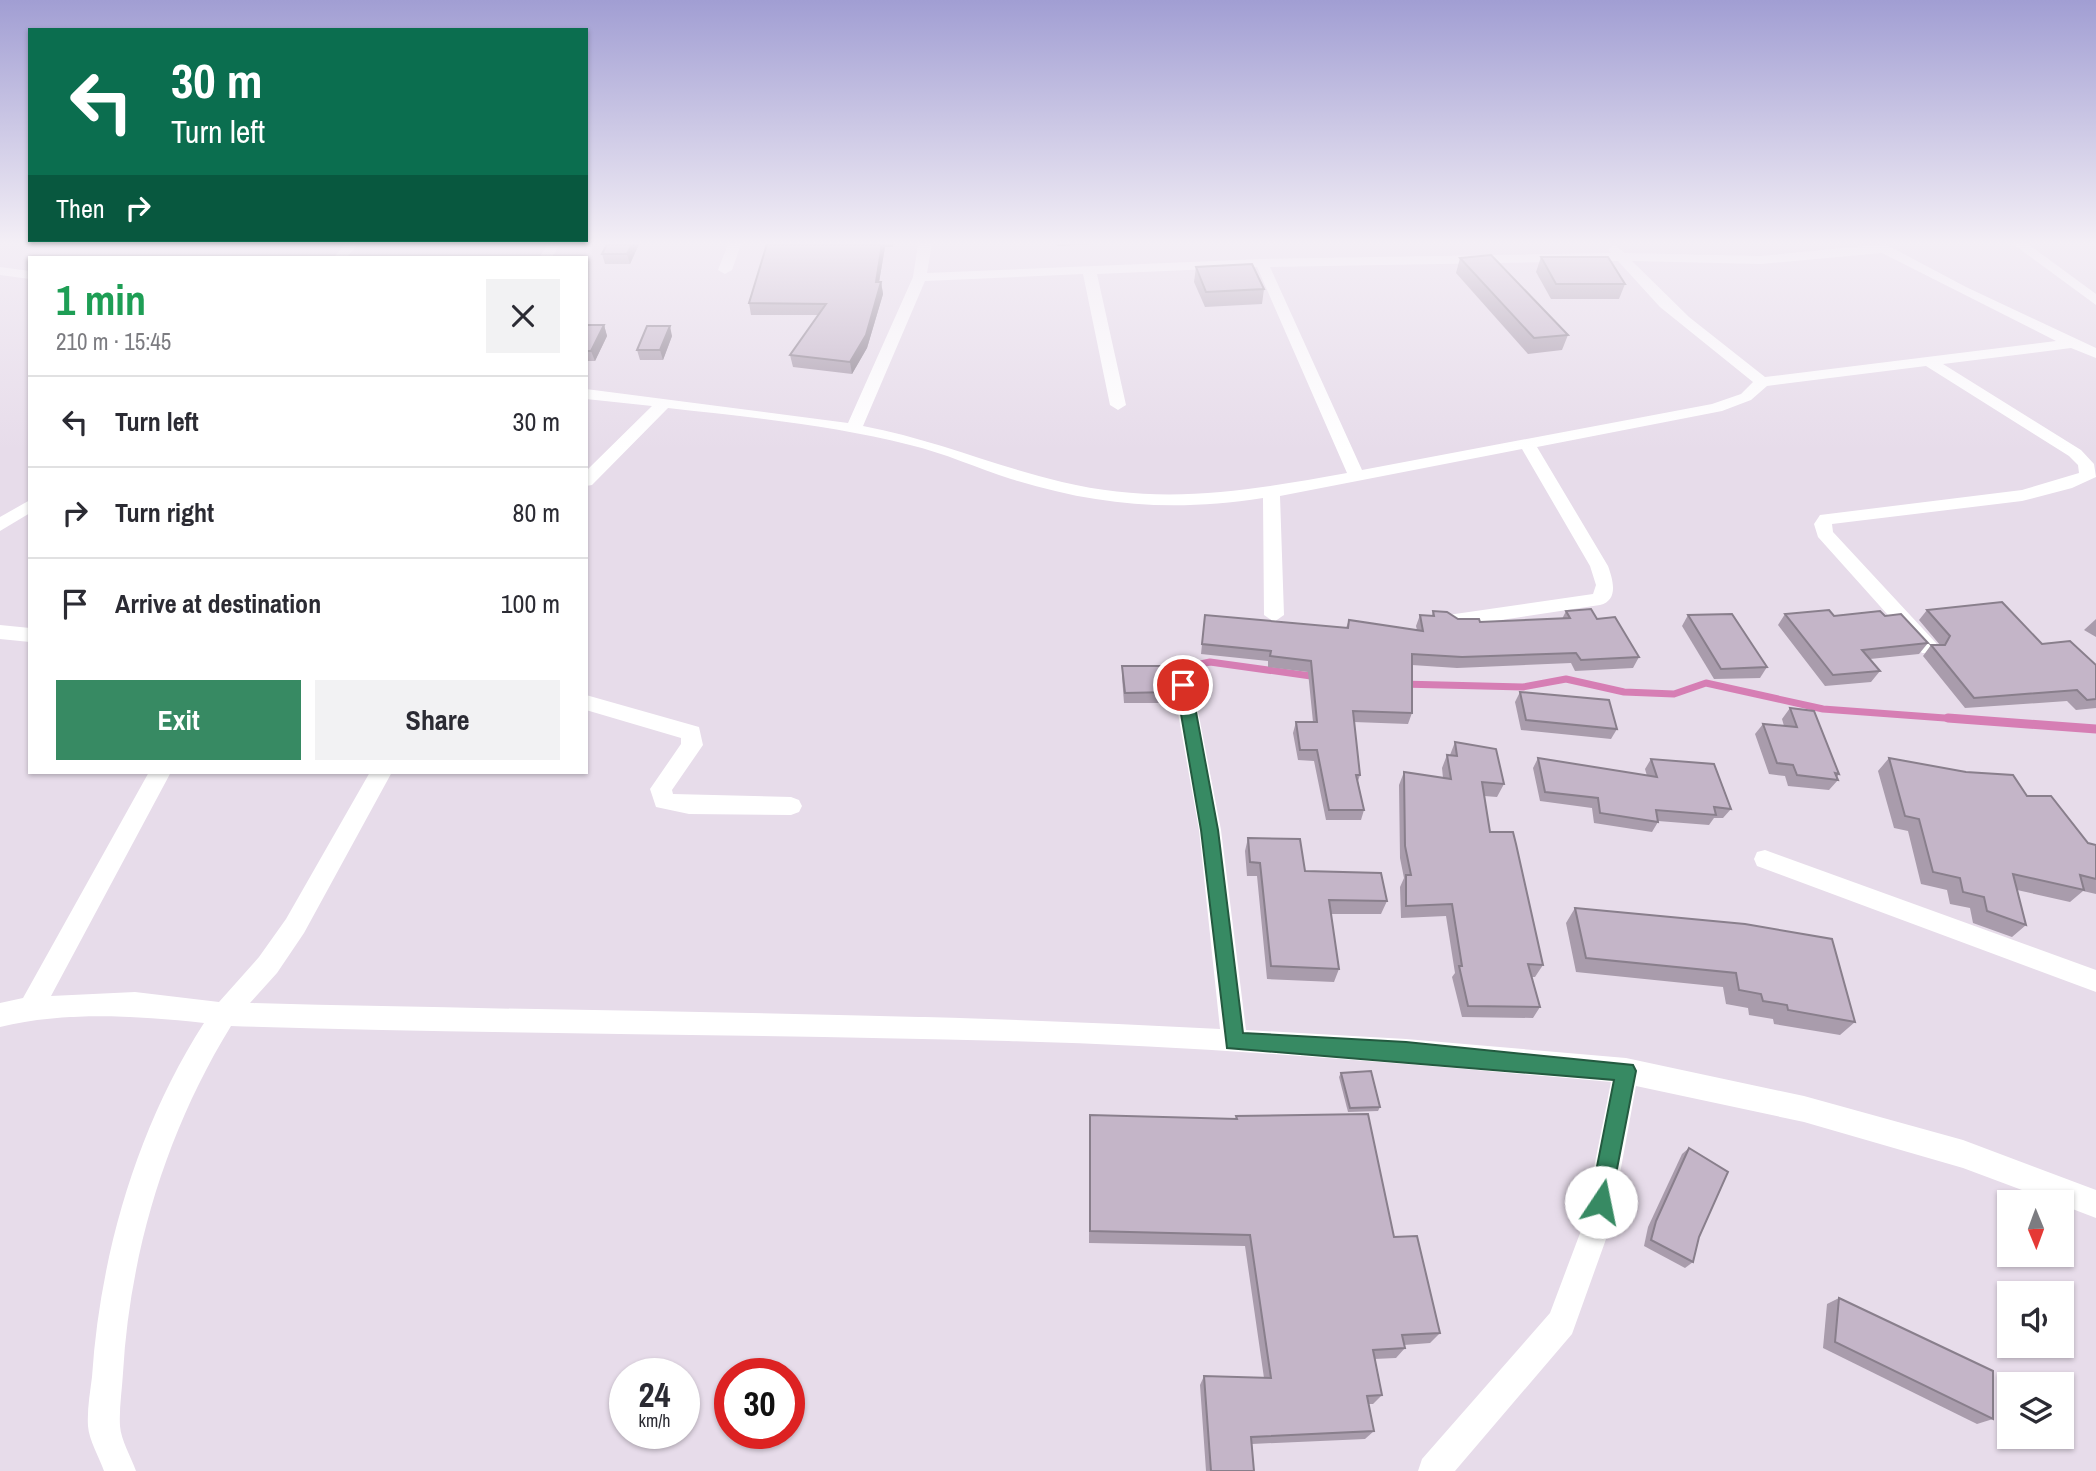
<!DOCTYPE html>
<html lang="en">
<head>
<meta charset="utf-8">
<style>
	body { margin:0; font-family:"Archivo Narrow",sans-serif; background:#f2f2f3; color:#2b2b33; height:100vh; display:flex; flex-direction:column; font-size:26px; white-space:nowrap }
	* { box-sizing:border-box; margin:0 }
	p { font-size:23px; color:#7c7c81 }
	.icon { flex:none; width:38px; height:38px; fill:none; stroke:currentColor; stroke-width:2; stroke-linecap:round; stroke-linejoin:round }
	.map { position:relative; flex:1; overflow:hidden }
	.drawer { position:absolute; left:28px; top:256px; width:560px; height:518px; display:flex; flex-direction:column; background:#fff; border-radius:0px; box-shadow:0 2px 5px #0004 }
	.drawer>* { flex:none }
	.banner { position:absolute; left:28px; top:28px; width:560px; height:214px; border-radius:0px; box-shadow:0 2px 5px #0004; background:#0b6e4f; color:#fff; overflow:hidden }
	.needle { width:46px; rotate:179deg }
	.tools { position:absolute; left:1997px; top:1190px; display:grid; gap:14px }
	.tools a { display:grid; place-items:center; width:77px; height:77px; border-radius:0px; background:#fff; box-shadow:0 2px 5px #0004; font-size:35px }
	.speed { position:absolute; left:609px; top:1358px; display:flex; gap:14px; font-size:35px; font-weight:700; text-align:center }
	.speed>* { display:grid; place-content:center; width:91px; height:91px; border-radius:50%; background:#fff; box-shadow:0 2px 5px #0004; line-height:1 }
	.speed small { font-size:18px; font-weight:400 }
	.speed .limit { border:10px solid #d22; background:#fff; color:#111 }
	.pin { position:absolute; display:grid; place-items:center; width:60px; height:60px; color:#fff; margin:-30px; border:4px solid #fff; border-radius:50%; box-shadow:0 2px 7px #0007 }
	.me { position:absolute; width:77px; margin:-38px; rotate:11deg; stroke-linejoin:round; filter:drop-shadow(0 0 5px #0008) }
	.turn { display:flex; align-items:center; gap:24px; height:147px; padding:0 28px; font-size:32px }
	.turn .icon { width:91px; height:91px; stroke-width:2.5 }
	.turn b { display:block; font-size:49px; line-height:60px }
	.then { display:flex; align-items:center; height:66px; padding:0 28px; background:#0003; gap:14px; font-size:26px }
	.round { display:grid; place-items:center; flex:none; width:74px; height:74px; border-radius:0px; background:#f2f2f3 }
	.overview { display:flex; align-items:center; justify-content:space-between; height:119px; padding:0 28px }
	h1 { font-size:42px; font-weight:700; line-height:52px; color:#1e9e55 }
	.action { display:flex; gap:14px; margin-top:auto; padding:14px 28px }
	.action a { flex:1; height:80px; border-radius:0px; background:#378a63; color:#fff; font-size:28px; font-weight:700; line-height:80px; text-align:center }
	.action a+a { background:#f2f2f3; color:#2b2b33 }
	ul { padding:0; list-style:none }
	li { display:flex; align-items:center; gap:21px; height:91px; padding:0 28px; border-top:2px solid #e1e1e2 }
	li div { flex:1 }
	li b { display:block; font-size:26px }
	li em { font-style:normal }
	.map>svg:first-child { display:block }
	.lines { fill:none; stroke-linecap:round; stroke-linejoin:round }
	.stream-far1 { stroke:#d67eb4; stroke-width:7 }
	.stream { stroke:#d67eb4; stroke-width:9 }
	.minor { fill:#fff; fill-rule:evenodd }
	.wall { fill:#a99cac }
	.shaded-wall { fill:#897f8c }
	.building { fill:#c4b5c8; stroke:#897f8c; stroke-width:2 }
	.route { fill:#378a63; stroke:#245a40; stroke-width:2 }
</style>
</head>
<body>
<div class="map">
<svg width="2096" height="1471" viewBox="0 0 2096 1471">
	<rect width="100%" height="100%" fill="#e7dcea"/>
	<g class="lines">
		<g class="stream-far1">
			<path d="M 1186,667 L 1210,662 L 1318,677"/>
			<path d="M 1401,684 L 1523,687 L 1566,679 L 1624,692 L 1674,694 L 1706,683 L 1823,709 L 1972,720"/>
		</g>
		<path class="stream" d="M 1948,718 L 2096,729"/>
		<g class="minor">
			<path d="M 345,244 L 358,244 L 347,257 L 334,257 Z"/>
			<path d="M 547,244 L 560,244 L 552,257 L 540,257 Z"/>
			<path d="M 728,244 L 741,244 L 732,270 L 725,274 L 718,270 Z"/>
			<path d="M 918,244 L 932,244 L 927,273 L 1262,259 L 1611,253 L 1608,249 L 1615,245 L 1625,253 L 1761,256 L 1885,244 L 1966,287 L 2096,348 L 2096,358 L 2071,348 L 1943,364 L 2081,450 L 2094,464 L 2096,477 L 2072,488 L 2022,501 L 1832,524 L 1833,532 L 1936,643 L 1939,648 L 1936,653 L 1922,653 L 1818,537 L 1814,524 L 1820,515 L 2022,490 L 2079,473 L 2078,465 L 2069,456 L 1926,366 L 1767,386 L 1751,400 L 1722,411 L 1537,447 L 1608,566 C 1613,580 1619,600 1600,605 L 1455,627 L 1448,625 L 1445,620 L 1448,615 L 1593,594 L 1596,585 L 1590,566 L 1522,449 L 1280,496 L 1284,615 L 1274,622 L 1264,615 L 1263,498 C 1173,512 1098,506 1011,479 C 977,468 944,453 910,445 C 831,425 748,417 668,408 L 592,485 L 586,486 L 586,471 L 652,406 L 586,399 L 586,389 L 848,423 L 913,277 ZM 1882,253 L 2056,341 L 1765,377 L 1689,317 L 1632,261 L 1761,264 ZM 1618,261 L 1660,307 L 1753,382 L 1741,394 L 1712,404 L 1362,470 L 1270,267 ZM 1257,267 L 1347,473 C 1247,491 1163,506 1062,482 C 994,466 933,439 863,426 L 925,281 L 1083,274 L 1110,405 L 1118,410 L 1126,405 L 1097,274 Z"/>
			<path d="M 2013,244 L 2028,244 L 2096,294 L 2096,305 Z"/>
			<path d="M 0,267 L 30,271 L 30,279 L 0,275 Z"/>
			<path d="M 30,500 L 30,513 L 0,531 L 0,517 Z"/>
			<path d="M 0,625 L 30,628 L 30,642 L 0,639 Z"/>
			<path d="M 1183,678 L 1190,680 L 1193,685 L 1221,830 L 1246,1030 L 1406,1039 L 1626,1058 L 1804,1096 L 1963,1140 L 2096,1190 L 2096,1218 L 2062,1205 L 2062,1202 L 2054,1202 L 1963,1168 L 1804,1122 L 1636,1086 L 1610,1228 L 1572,1334 L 1455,1471 L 1418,1471 L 1422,1459 L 1550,1313 L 1582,1228 L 1611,1082 C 1411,1064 1209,1046 1008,1041 C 749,1034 490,1034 231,1026 C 167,1130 130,1251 123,1373 C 122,1390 119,1409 120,1426 C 121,1440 131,1457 136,1471 L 104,1471 C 99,1457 89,1440 88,1426 C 87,1410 90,1393 92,1377 C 100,1255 137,1127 204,1023 C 136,1016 67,1011 0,1027 L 0,1003 L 23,998 L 149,772 L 171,772 L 51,996 L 135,992 L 219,1002 L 259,957 L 286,919 L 370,772 L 392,772 L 304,933 L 277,973 L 250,1003 C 573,1012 897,1011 1220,1029 L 1199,830 L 1173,685 L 1176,680 Z"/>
			<path d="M 586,695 L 699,727 L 703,745 L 672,790 L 673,794 L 791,797 L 799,800 L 802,806 L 799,812 L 791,815 L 689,814 L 656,807 L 650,789 L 681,744 L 681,738 L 586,710 Z"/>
			<path d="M 1765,850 L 2096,970 L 2096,992 L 1757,866 L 1754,859 L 1757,852 Z"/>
		</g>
	</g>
	<g class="wall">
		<path d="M 639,244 L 630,264 L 605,264 L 602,254 Z"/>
		<path d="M 767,244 L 893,244 L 893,247 L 885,247 L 879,282 L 881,282 L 883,294 L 867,348 L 852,374 L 793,367 L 790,355 L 818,315 L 751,315 L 749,303 Z"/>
		<path d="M 1057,244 L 1095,244 L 1058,246 Z"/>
		<path d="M 1541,257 L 1625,284 L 1619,299 L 1551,299 L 1536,272 Z"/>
		<path d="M 1460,258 L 1568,335 L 1562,350 L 1528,354 L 1456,273 Z"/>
		<path d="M 1196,267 L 1264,289 L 1262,304 L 1205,307 L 1194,282 Z"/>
		<path d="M 586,325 L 604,325 L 607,336 L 595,361 L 586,361 Z"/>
		<path d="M 672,336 L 663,360 L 640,360 L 637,350 Z"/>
		<path d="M 1927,610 L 2042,644 L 2096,665 L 2096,708 L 2076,710 L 2067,701 L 1965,708 L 1923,656 L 1931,645 L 1940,645 L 1919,620 Z"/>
		<path d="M 1433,611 L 1458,619 L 1480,622 L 1562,619 L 1566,611 L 1597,619 L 1639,657 L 1633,668 L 1575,671 L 1571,663 L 1457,668 L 1412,665 L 1412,713 L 1408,724 L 1354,722 L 1360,775 L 1358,781 L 1364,810 L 1361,820 L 1326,820 L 1314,761 L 1298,760 L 1293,733 L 1296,722 L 1313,722 L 1308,672 L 1268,667 L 1268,661 L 1201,654 L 1205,615 L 1346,628 L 1349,620 L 1417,630 L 1416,626 L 1420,615 L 1432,616 Z"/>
		<path d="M 1785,614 L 1885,616 L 1928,643 L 1919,654 L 1870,659 L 1880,671 L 1871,682 L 1825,686 L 1778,625 Z"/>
		<path d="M 1688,615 L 1767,667 L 1760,678 L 1714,679 L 1682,626 Z"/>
		<path d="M 2096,619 L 2096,637 L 2084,630 Z"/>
		<path d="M 1122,666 L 1171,692 L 1169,703 L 1124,703 L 1122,677 Z"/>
		<path d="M 1520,692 L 1617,729 L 1611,739 L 1521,730 L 1515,702 Z"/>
		<path d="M 1790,708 L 1839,774 L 1837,777 L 1838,780 L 1829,790 L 1788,786 L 1785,776 L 1769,774 L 1755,734 L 1763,724 L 1784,726 L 1782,719 Z"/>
		<path d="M 1455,742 L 1504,784 L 1497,797 L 1484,796 L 1490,832 L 1543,965 L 1535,977 L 1532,977 L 1540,1007 L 1533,1018 L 1462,1017 L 1452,977 L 1455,973 L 1446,916 L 1401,918 L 1400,887 L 1404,878 L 1400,858 L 1399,785 L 1404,772 L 1443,778 L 1442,768 L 1447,755 L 1450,755 Z"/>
		<path d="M 1538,758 L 1647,776 L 1645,769 L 1651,759 L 1731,809 L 1723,818 L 1714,818 L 1709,825 L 1658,821 L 1658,822 L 1652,832 L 1594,823 L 1592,808 L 1540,801 L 1533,768 Z"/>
		<path d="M 1889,758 L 2027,796 L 2088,843 L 2096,845 L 2096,894 L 2083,891 L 2070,902 L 2017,890 L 2026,925 L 2012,937 L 1973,923 L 1970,908 L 1950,904 L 1947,890 L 1921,884 L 1908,831 L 1894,828 L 1878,771 Z"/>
		<path d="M 1248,838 L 1305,871 L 1387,901 L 1381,914 L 1331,914 L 1339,969 L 1334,982 L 1267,979 L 1257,876 L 1247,876 L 1245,851 Z"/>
		<path d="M 1575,908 L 1745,924 L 1855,1022 L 1840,1035 L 1774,1024 L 1773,1019 L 1749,1015 L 1748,1008 L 1726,1004 L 1723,987 L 1576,972 L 1566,923 Z"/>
		<path d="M 1341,1073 L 1380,1107 L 1378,1111 L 1348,1112 L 1339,1077 Z"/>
		<path d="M 1090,1115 L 1236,1119 L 1236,1116 L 1394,1237 L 1440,1333 L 1430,1343 L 1404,1345 L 1405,1348 L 1396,1358 L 1374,1359 L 1382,1395 L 1373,1404 L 1368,1404 L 1374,1431 L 1365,1439 L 1252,1444 L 1254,1471 L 1206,1471 L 1200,1385 L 1204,1376 L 1264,1378 L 1245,1246 L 1089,1243 Z"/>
		<path d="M 1689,1148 L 1699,1237 L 1693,1262 L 1685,1268 L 1644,1246 L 1648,1227 L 1682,1154 Z"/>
		<path d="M 1839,1298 L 1993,1419 L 1977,1424 L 1823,1348 L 1827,1304 Z"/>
	</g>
	<g class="shaded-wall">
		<path d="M 632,244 L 639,244 L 630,264 L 627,254 Z"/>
		<path d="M 882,244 L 884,244 L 885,247 L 877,294 L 876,282 Z"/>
		<path d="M 881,282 L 883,294 L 867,348 L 852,374 L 850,362 Z"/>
		<path d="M 604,325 L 607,336 L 595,361 L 591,351 Z"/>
		<path d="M 670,326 L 672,336 L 663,360 L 660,350 Z"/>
	</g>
	<g class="building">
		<path d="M 607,244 L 632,244 L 627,254 L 602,254 Z"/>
		<path d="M 767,244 L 882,244 L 876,282 L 881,282 L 866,335 L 850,362 L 790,355 L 826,304 L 749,303 Z"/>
		<path d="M 1491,255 L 1568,335 L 1534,338 L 1460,258 Z"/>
		<path d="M 1541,257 L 1608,257 L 1625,284 L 1556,284 Z"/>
		<path d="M 1252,264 L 1264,289 L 1206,292 L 1196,267 Z"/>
		<path d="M 586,325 L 604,325 L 591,351 L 586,351 Z"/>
		<path d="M 647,326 L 670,326 L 660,350 L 637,350 Z"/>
		<path d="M 2002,602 L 2042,644 L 2070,641 L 2096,665 L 2096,699 L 2087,700 L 2077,690 L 1974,698 L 1931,645 L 1945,645 L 1950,636 L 1927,610 Z"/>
		<path d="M 1591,609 L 1597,619 L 1615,617 L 1639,657 L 1581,660 L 1576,653 L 1462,657 L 1412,654 L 1412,713 L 1353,711 L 1360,775 L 1356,775 L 1364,810 L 1329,810 L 1317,750 L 1300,750 L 1296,722 L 1317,722 L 1311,661 L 1270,656 L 1271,651 L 1202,644 L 1205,615 L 1348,628 L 1349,620 L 1423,631 L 1420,615 L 1434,616 L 1433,611 L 1447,612 L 1458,619 L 1479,619 L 1480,622 L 1570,618 L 1566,611 Z"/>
		<path d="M 1829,610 L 1834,616 L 1880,611 L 1885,616 L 1901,614 L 1928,643 L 1862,650 L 1880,671 L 1833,675 L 1785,614 Z"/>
		<path d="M 1732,614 L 1767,667 L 1721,669 L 1688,615 Z"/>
		<path d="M 1122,666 L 1167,666 L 1171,692 L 1125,693 Z"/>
		<path d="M 1520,692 L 1609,700 L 1617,729 L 1526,720 Z"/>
		<path d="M 1790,708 L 1814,711 L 1839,774 L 1835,773 L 1838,780 L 1797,775 L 1793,765 L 1777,763 L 1763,724 L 1797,727 Z"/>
		<path d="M 1455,742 L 1496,749 L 1504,784 L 1482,782 L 1490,832 L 1513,832 L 1516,844 L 1543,965 L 1528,964 L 1540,1007 L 1468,1006 L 1459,966 L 1462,966 L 1452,904 L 1406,906 L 1406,875 L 1411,875 L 1405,846 L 1404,772 L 1451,779 L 1447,755 L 1457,756 Z"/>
		<path d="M 1538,758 L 1657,777 L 1651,759 L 1714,764 L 1731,809 L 1714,807 L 1716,815 L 1656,810 L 1658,822 L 1600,813 L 1598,798 L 1545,792 Z"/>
		<path d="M 1889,758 L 1966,772 L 2013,775 L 2027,796 L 2051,796 L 2088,843 L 2096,845 L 2096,879 L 2080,875 L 2084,890 L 2013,874 L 2026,925 L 1987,911 L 1984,897 L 1963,892 L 1960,878 L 1933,872 L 1919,819 L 1905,816 Z"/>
		<path d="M 1248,838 L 1300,839 L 1305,871 L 1381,873 L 1387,901 L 1329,900 L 1339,969 L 1271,966 L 1260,863 L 1250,862 Z"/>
		<path d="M 1575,908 L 1745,924 L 1832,939 L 1855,1022 L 1788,1010 L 1787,1005 L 1763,1001 L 1761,994 L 1739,990 L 1736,973 L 1586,958 Z"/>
		<path d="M 1371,1071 L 1380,1107 L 1350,1108 L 1341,1073 Z"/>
		<path d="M 1368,1114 L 1394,1237 L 1417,1236 L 1440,1333 L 1402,1335 L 1405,1348 L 1373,1350 L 1382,1395 L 1367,1396 L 1374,1431 L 1251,1437 L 1254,1471 L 1211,1471 L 1204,1376 L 1271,1378 L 1250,1235 L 1090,1231 L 1090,1115 L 1237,1119 L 1236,1116 Z"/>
		<path d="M 1689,1148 L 1728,1172 L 1699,1237 L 1693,1262 L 1651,1240 L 1656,1221 Z"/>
		<path d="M 1839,1298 L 1993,1371 L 1993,1419 L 1835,1342 Z"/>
	</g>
	<linearGradient id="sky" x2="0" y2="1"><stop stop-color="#a19ed3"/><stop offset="0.54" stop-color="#f4eff6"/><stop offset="1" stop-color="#f4eff6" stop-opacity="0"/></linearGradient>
	<rect width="2096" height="450" fill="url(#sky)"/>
	<path class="route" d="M 1183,680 L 1191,685 L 1218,830 L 1243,1033 L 1406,1042 L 1633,1065 L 1636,1071 L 1609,1210 L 1601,1213 L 1594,1210 L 1590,1202 L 1614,1080 L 1227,1048 L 1201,830 L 1176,685 Z"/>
</svg>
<div class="tools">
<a><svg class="needle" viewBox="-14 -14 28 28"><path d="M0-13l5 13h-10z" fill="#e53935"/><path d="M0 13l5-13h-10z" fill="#7c7c81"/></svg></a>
<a><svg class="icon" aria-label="sound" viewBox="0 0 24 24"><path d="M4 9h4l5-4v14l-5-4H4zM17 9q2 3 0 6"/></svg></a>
<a><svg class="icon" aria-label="layers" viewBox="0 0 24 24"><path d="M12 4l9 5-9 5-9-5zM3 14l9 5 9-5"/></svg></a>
</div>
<div class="speed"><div>24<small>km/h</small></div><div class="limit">30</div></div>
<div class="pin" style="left:1183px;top:685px;background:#d93025"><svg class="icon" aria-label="arrive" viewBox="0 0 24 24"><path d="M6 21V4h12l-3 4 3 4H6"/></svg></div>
<svg class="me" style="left:1601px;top:1202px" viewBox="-20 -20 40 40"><circle r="19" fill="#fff"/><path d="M0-13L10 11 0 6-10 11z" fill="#378a63"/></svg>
<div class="banner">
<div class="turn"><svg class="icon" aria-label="left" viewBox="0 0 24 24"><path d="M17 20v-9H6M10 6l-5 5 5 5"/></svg><div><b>30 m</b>Turn left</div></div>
<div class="then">Then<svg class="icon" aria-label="right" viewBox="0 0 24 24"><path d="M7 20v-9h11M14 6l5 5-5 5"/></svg></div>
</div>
<section class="drawer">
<div class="overview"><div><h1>1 min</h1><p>210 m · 15:45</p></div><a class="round"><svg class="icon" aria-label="close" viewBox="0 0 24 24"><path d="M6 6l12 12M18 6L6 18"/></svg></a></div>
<ul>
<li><svg class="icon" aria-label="left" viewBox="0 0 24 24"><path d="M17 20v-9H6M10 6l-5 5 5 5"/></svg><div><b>Turn left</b></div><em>30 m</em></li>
<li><svg class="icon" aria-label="right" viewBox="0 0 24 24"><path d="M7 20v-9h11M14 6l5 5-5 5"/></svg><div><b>Turn right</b></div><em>80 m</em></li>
<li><svg class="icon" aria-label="arrive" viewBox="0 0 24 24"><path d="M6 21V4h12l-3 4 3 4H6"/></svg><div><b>Arrive at destination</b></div><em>100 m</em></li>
</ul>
<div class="action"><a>Exit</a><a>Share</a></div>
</section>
</div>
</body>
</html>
